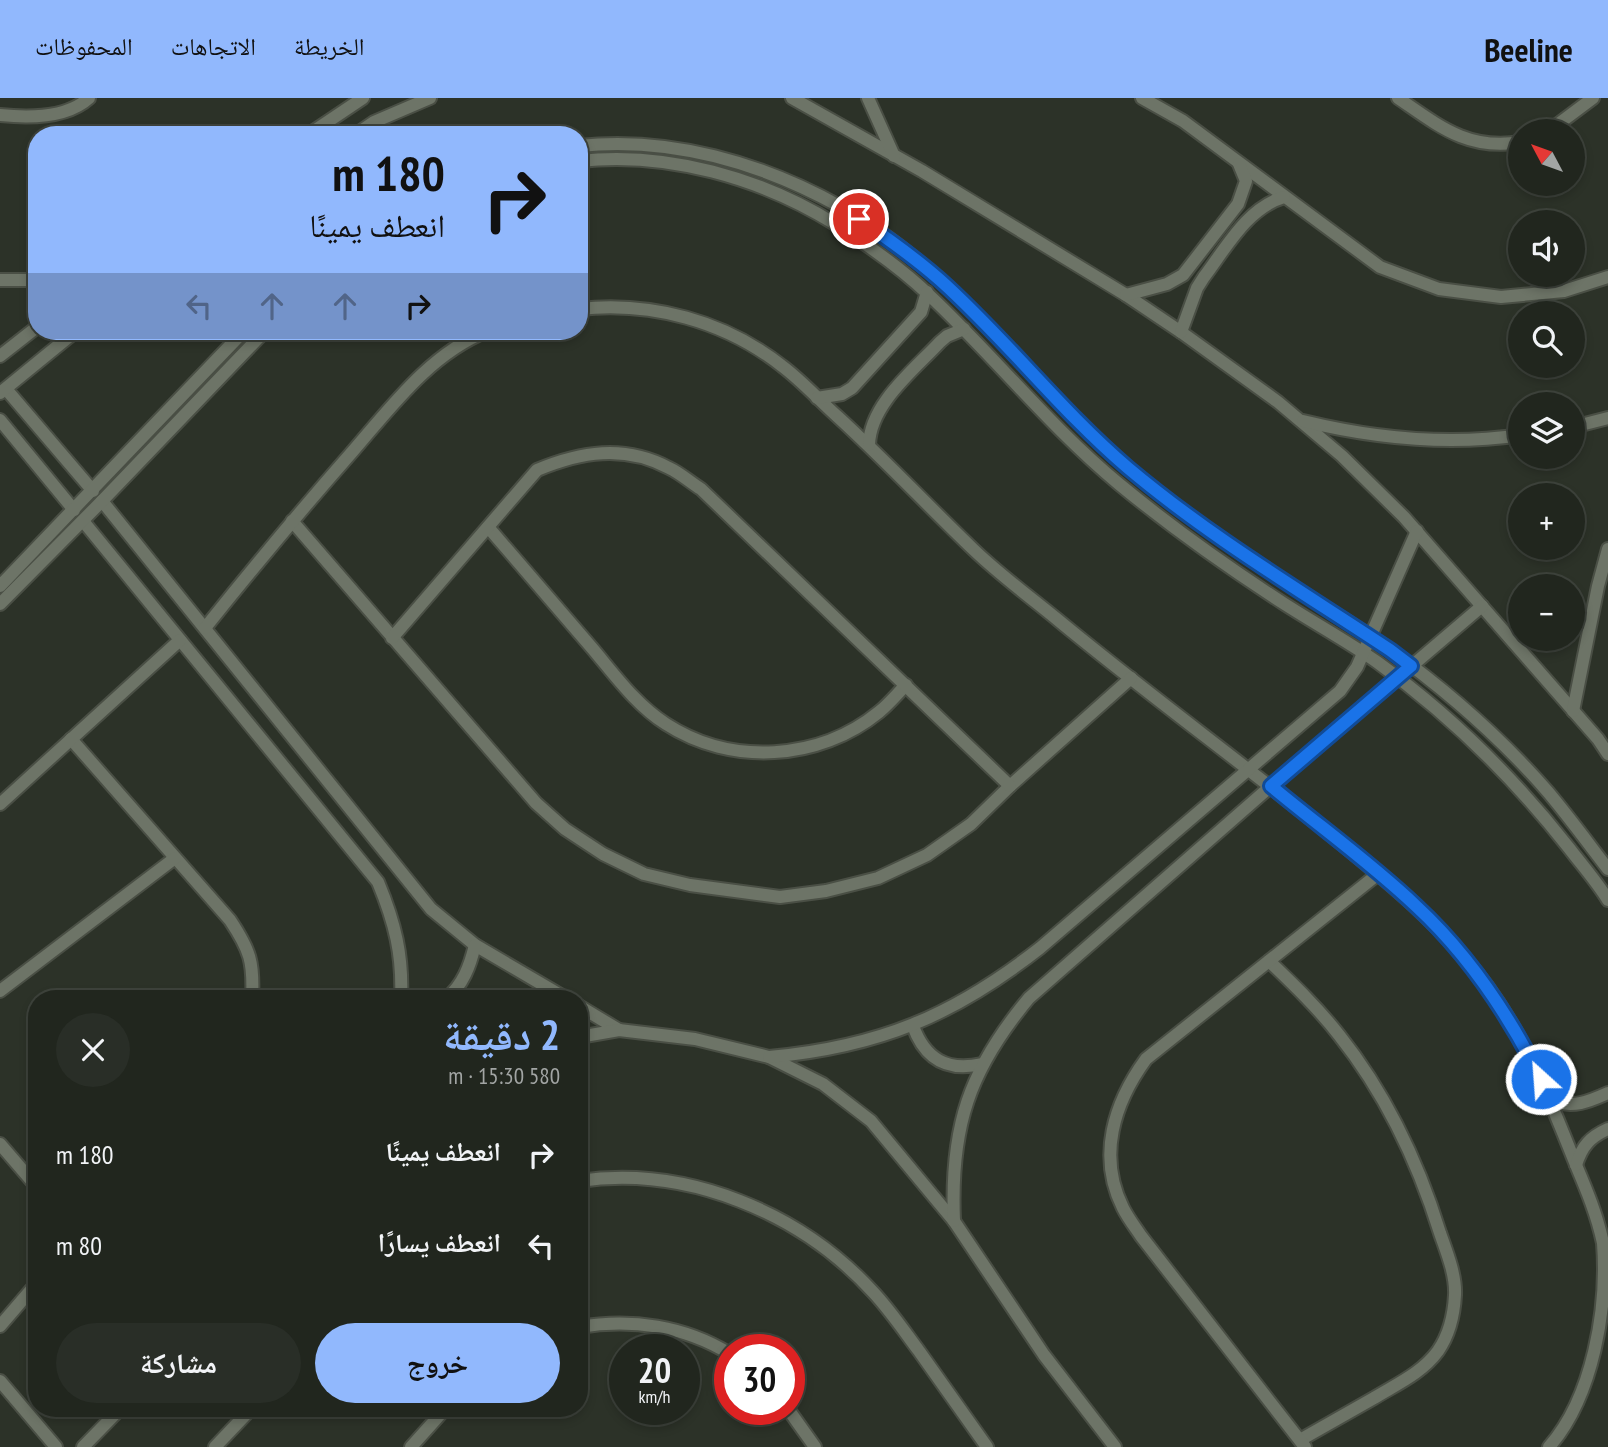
<!DOCTYPE html>
<html lang="ar">
<head>
<meta charset="utf-8">
<style>
	body { margin:0; font-family:"PT Sans Narrow","Noto Naskh Arabic",sans-serif; background:#292e27; color:#f1f3f6; direction:rtl; height:100vh; display:flex; flex-direction:column; font-size:26px; white-space:nowrap }
	* { box-sizing:border-box; margin:0 }
	p { font-size:23px; color:#a2a5a4 }
	.icon { flex:none; width:38px; height:38px; fill:none; stroke:currentColor; stroke-width:2; stroke-linecap:round; stroke-linejoin:round }
	.map { position:relative; flex:1; overflow:hidden; direction:ltr }
	.drawer { position:absolute; left:28px; top:892px; width:560px; height:427px; display:flex; flex-direction:column; background:#21261e; border-radius:28px; box-shadow:0 4px 10px #0003,0 0 0 2px #3e433c; direction:rtl }
	.drawer>* { flex:none }
	.banner { position:absolute; left:28px; top:28px; width:560px; height:214px; border-radius:28px; box-shadow:0 4px 10px #0003,0 0 0 2px #3e433c; direction:rtl; background:#91b8fd; color:#111; overflow:hidden }
	.needle { width:46px; rotate:311deg }
	.tools { position:absolute; left:1508px; top:21px; display:grid; gap:14px }
	.tools a { display:grid; place-items:center; width:77px; height:77px; border-radius:50%; background:#21261e; box-shadow:0 4px 10px #0003,0 0 0 2px #3e433c; font-size:35px }
	.speed { position:absolute; left:609px; top:1236px; display:flex; gap:14px; font-size:35px; font-weight:700; text-align:center }
	.speed>* { display:grid; place-content:center; width:91px; height:91px; border-radius:50%; background:#21261e; box-shadow:0 4px 10px #0003,0 0 0 2px #3e433c; line-height:1 }
	.speed small { font-size:18px; font-weight:400 }
	.speed .limit { border:10px solid #d22; background:#fff; color:#111 }
	.pin { position:absolute; display:grid; place-items:center; width:60px; height:60px; color:#fff; margin:-30px; border:4px solid #fff; border-radius:50%; box-shadow:0 2px 7px #0007 }
	.me { position:absolute; width:77px; margin:-38px; rotate:334deg; stroke-linejoin:round; filter:drop-shadow(0 0 5px #0008) }
	.turn { display:flex; align-items:center; gap:24px; height:147px; padding:0 28px; font-size:32px }
	.turn .icon { width:91px; height:91px; stroke-width:2.5 }
	.turn b { display:block; font-size:49px; line-height:60px }
	.lanes { display:flex; align-items:center; height:66px; padding:0 28px; background:#0003; justify-content:center; gap:35px; direction:ltr }
	.lanes .off { opacity:.35 }
	.round { display:grid; place-items:center; flex:none; width:74px; height:74px; border-radius:37px; background:#292e27 }
	.summary { display:flex; align-items:center; justify-content:space-between; height:119px; padding:0 28px }
	h1 { font-size:42px; font-weight:800; line-height:52px; color:#91b8fd }
	.action { display:flex; gap:14px; margin-top:auto; padding:14px 28px }
	.action a { flex:1; height:80px; border-radius:42px; background:#91b8fd; color:#111; font-size:28px; font-weight:800; line-height:80px; text-align:center }
	.action a+a { background:#292e27; color:#f1f3f6 }
	ul { padding:0; list-style:none }
	li { display:flex; align-items:center; gap:21px; height:91px; padding:0 28px }
	li div { flex:1 }
	li b { display:block; font-size:26px }
	li em { font-style:normal }
	header { display:flex; align-items:center; gap:42px; box-sizing:border-box; height:98px; padding:0 35px; background:#91b8fd; color:#111 }
	header strong { font-size:33px }
	nav { display:flex; gap:38px; margin-inline-start:auto; font-size:24px }
	.map>svg:first-child { display:block }
	.lines { fill:none; stroke-linecap:round; stroke-linejoin:round }
	.minor-casing { stroke:#4a4f45; stroke-width:16 }
	.minor { stroke:#6d7467; stroke-width:12 }
	.route-casing { stroke:#114b97; stroke-width:18 }
	.route { stroke:#1a73e8; stroke-width:12 }
</style>
</head>
<body>
<header>
<strong>Beeline</strong>
<nav><a>الخريطة</a><a>الاتجاهات</a><a>المحفوظات</a></nav>
</header>
<div class="map">
<svg width="1608" height="1349" viewBox="0 0 1608 1349">
	<rect width="100%" height="100%" fill="#2c3228"/>
	<g class="lines">
		<g class="minor-casing">
			<g id="minor">
				<path d="M 792,0 L 922,73 L 1126,197 L 1181,234 L 1278,304 L 1342,358 L 1404,419 L 1598,641 L 1608,656"/>
				<path d="M 868,0 L 894,58"/>
				<path d="M 1142,0 L 1183,23 L 1380,169 L 1439,191 L 1501,199 L 1564,193 L 1608,179"/>
				<path d="M 1398,0 C 1439,28 1468,53 1521,44"/>
				<path d="M 0,17 C 28,20 67,20 89,0"/>
				<path d="M 1549,33 L 1593,0"/>
				<path d="M 308,37 L 363,0"/>
				<path d="M 355,37 L 374,24 L 430,0"/>
				<path d="M 579,48 C 670,38 762,65 841,109 C 955,173 1030,286 1128,370 C 1181,415 1238,454 1296,491 C 1327,511 1359,530 1389,551 C 1446,592 1502,641 1548,694 C 1569,719 1588,745 1608,771"/>
				<path d="M 579,63 C 667,53 761,80 835,126 C 868,147 901,170 929,197 C 994,258 1050,329 1119,386 C 1171,429 1226,468 1283,505 C 1314,525 1347,543 1377,564 C 1449,616 1514,680 1569,750 C 1582,767 1597,784 1608,802"/>
				<path d="M 0,182 L 37,182"/>
				<path d="M 1126,197 L 1167,186 L 1183,177 L 1238,106 L 1246,83 L 1239,66"/>
				<path d="M 579,211 C 651,203 725,223 782,268 C 802,283 819,302 838,319 C 885,362 928,408 974,452 C 1000,477 1030,499 1058,522 C 1145,594 1237,661 1326,733 C 1384,781 1443,827 1487,888 C 1527,943 1551,1004 1576,1067 C 1587,1093 1597,1117 1603,1145 C 1608,1210 1593,1299 1549,1349"/>
				<path d="M 1181,234 L 1197,190 L 1204,179 C 1226,150 1247,110 1284,99"/>
				<path d="M 0,258 L 37,229"/>
				<path d="M 6,291 L 93,393"/>
				<path d="M 0,295 L 76,233"/>
				<path d="M 817,300 L 842,296 L 852,290 L 921,214 L 927,194"/>
				<path d="M 0,322 L 74,412"/>
				<path d="M 1303,323 C 1373,340 1448,348 1521,337"/>
				<path d="M 1573,329 L 1608,320"/>
				<path d="M 869,347 C 870,306 914,272 940,244 L 947,238 L 964,231"/>
				<path d="M 102,403 L 431,811 L 475,847 L 567,901"/>
				<path d="M 83,423 L 378,784 C 395,825 403,857 401,901"/>
				<path d="M 292,423 L 536,705 L 565,731 L 603,756 L 644,776 L 690,787 L 780,799 L 826,793 L 878,780 L 927,757 L 971,726 L 1010,688 L 1131,580"/>
				<path d="M 488,429 C 522,469 557,509 592,550 C 614,576 636,607 666,626 C 731,668 819,663 879,614 C 889,606 897,596 906,587"/>
				<path d="M 0,488 L 244,233"/>
				<path d="M 0,506 L 102,403 L 265,233"/>
				<path d="M 205,530 C 253,470 302,411 353,353 C 392,308 430,256 487,233"/>
				<path d="M 392,540 L 537,372 C 580,354 624,346 669,370 C 680,375 690,384 701,391 L 1010,688"/>
				<path d="M 1573,613 L 1598,488 L 1608,451"/>
				<path d="M 71,641 L 230,822 C 250,852 254,864 252,901"/>
				<path d="M 0,706 L 180,542"/>
				<path d="M 1269,863 C 1294,887 1318,910 1339,937 C 1386,996 1418,1064 1440,1135 C 1447,1155 1456,1177 1455,1197 C 1454,1216 1449,1237 1438,1253 C 1422,1275 1397,1286 1374,1300 C 1349,1314 1325,1328 1300,1342"/>
				<path d="M 0,893 L 175,760"/>
				<path d="M 446,901 C 463,887 470,868 475,847"/>
				<path d="M 579,908 L 619,932"/>
				<path d="M 913,928 C 925,961 947,974 982,966"/>
				<path d="M 579,939 L 619,932 L 695,941 L 769,959 L 823,986 L 871,1023 L 954,1123 L 1044,1257 L 1115,1349"/>
				<path d="M 769,959 C 879,949 953,918 1040,850 L 1340,593 L 1357,569 L 1417,433"/>
				<path d="M 1552,1003 C 1574,1010 1588,1004 1608,995"/>
				<path d="M 0,1046 L 37,1089"/>
				<path d="M 1576,1067 C 1582,1048 1590,1039 1608,1031"/>
				<path d="M 579,1083 C 687,1067 801,1115 873,1194 C 890,1212 904,1233 919,1253 C 942,1285 964,1317 987,1349"/>
				<path d="M 954,1123 C 950,1029 969,972 1029,900 L 1271,688 L 1482,508"/>
				<path d="M 0,1228 L 37,1185"/>
				<path d="M 579,1229 C 631,1220 685,1228 730,1256"/>
				<path d="M 0,1283 L 56,1349"/>
				<path d="M 788,1311 L 815,1349"/>
				<path d="M 83,1349 L 120,1311"/>
				<path d="M 215,1349 L 251,1311"/>
				<path d="M 411,1349 L 445,1311"/>
				<path d="M 1305,1349 L 1141,1138 C 1135,1129 1128,1120 1123,1110 C 1097,1058 1114,1005 1146,961 L 1378,776"/>
			</g>
		</g>
		<use href="#minor" class="minor"/>
	</g>
	<g class="lines">
		<g class="route-casing">
			<path id="route" d="M 859,121 C 887,140 914,159 940,182 C 1006,241 1060,312 1128,370 C 1210,439 1301,493 1390,552 L 1411,568 L 1271,688 C 1319,728 1371,765 1416,808 C 1469,857 1509,917 1541,981"/>
		</g>
		<use href="#route" class="route"/>
	</g>
</svg>
<div class="tools">
<a><svg class="needle" viewBox="-14 -14 28 28"><path d="M0-13l5 13h-10z" fill="#e53935"/><path d="M0 13l5-13h-10z" fill="#a2a5a4"/></svg></a>
<a><svg class="icon" aria-label="sound" viewBox="0 0 24 24"><path d="M4 9h4l5-4v14l-5-4H4zM17 9q2 3 0 6"/></svg></a>
<a><svg class="icon" aria-label="search" viewBox="0 0 24 24"><circle cx="10" cy="10" r="6"/><path d="M15 15l6 6"/></svg></a>
<a><svg class="icon" aria-label="layers" viewBox="0 0 24 24"><path d="M12 4l9 5-9 5-9-5zM3 14l9 5 9-5"/></svg></a>
<a>+</a>
<a>−</a>
</div>
<div class="speed"><div>20<small>km/h</small></div><div class="limit">30</div></div>
<div class="pin" style="left:859px;top:121px;background:#d93025"><svg class="icon" aria-label="arrive" viewBox="0 0 24 24"><path d="M6 21V4h12l-3 4 3 4H6"/></svg></div>
<svg class="me" style="left:1541px;top:981px" viewBox="-20 -20 40 40"><circle r="17" fill="#1a73e8" stroke="#fff" stroke-width="3"/><path d="M0-11L8 9 0 5-8 9z" fill="#fff"/></svg>
<div class="banner">
<div class="turn"><svg class="icon" aria-label="right" viewBox="0 0 24 24"><path d="M7 20v-9h11M14 6l5 5-5 5"/></svg><div><b>180 m</b>انعطف يمينًا</div></div>
<div class="lanes"><svg class="icon off" aria-label="left" viewBox="0 0 24 24"><path d="M17 20v-9H6M10 6l-5 5 5 5"/></svg><svg class="icon off" aria-label="ahead" viewBox="0 0 24 24"><path d="M12 20V5M6 11l6-6 6 6"/></svg><svg class="icon off" aria-label="ahead" viewBox="0 0 24 24"><path d="M12 20V5M6 11l6-6 6 6"/></svg><svg class="icon" aria-label="right" viewBox="0 0 24 24"><path d="M7 20v-9h11M14 6l5 5-5 5"/></svg></div>
</div>
<section class="drawer">
<div class="summary"><div><h1>2 دقيقة</h1><p>580 m · 15:30</p></div><a class="round"><svg class="icon" aria-label="close" viewBox="0 0 24 24"><path d="M6 6l12 12M18 6L6 18"/></svg></a></div>
<ul>
<li><svg class="icon" aria-label="right" viewBox="0 0 24 24"><path d="M7 20v-9h11M14 6l5 5-5 5"/></svg><div><b>انعطف يمينًا</b></div><em>180 m</em></li>
<li><svg class="icon" aria-label="left" viewBox="0 0 24 24"><path d="M17 20v-9H6M10 6l-5 5 5 5"/></svg><div><b>انعطف يسارًا</b></div><em>80 m</em></li>
</ul>
<div class="action"><a>خروج</a><a>مشاركة</a></div>
</section>
</div>
</body>
</html>
